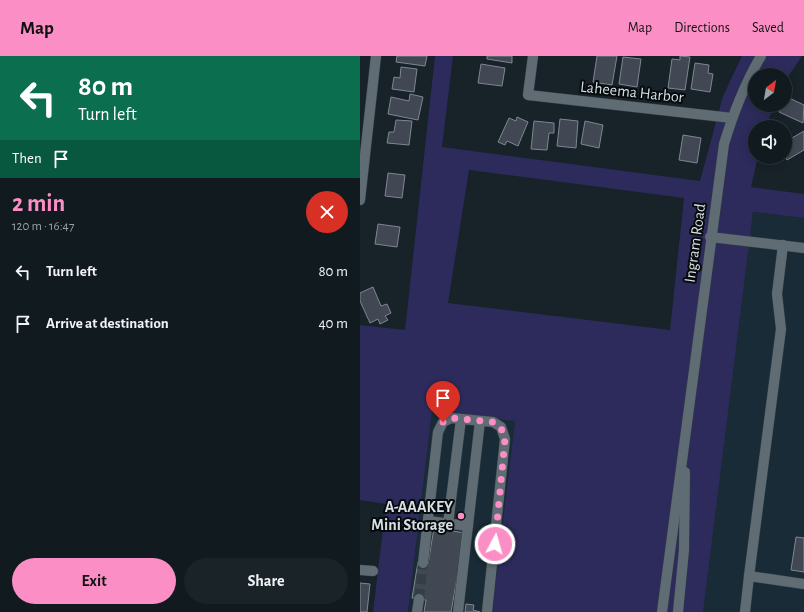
<!DOCTYPE html>
<html lang="en">
<head>
<meta charset="utf-8">
<style>
	body { margin:0; font-family:"Alegreya Sans",sans-serif; background:#1a2328; color:#f1f3f6; height:100vh; display:flex; flex-direction:column; font-size:15px; white-space:nowrap }
	* { box-sizing:border-box; margin:0 }
	p { font-size:13px; color:#9ca1a4 }
	.icon { flex:none; width:22px; height:22px; fill:none; stroke:currentColor; stroke-width:2; stroke-linecap:round; stroke-linejoin:round }
	.map { position:relative; flex:1; overflow:hidden }
	.sheet { display:flex; flex-direction:column; background:#111a1f; width:360px }
	.sheet>* { flex:none }
	.banner { background:#0b6e4f; color:#fff; overflow:hidden }
	.needle { width:26px; rotate:31deg }
	.buttons { position:absolute; left:388px; top:12px; display:grid; gap:8px }
	.buttons a { display:grid; place-items:center; width:44px; height:44px; border-radius:50%; background:#111a1f; box-shadow:0 2px 10px #0003,0 0 0 1px #30383d; font-size:20px }
	.pin { position:absolute; display:grid; place-items:center; width:34px; height:34px; color:#fff; margin:-41px -17px; border-radius:50% 50% 50% 0; rotate:-45deg; box-shadow:0 0 4px #0007 }
	.pin .icon { rotate:45deg }
	.me { position:absolute; width:44px; margin:-22px; rotate:6deg; stroke-linejoin:round; filter:drop-shadow(0 0 3px #0008) }
	.turn { display:flex; align-items:center; gap:14px; height:84px; padding:0 12px; font-size:18px }
	.turn .icon { width:52px; height:52px; stroke-width:2.5 }
	.turn b { display:block; font-size:28px; line-height:34px }
	.then { display:flex; align-items:center; height:38px; padding:0 12px; background:#0003; gap:8px; font-size:15px }
	.round { display:grid; place-items:center; flex:none; width:42px; height:42px; border-radius:21px; background:#1a2328 }
	.head { display:flex; align-items:center; justify-content:space-between; height:68px; padding:0 12px }
	h1 { font-size:24px; font-weight:700; line-height:30px; color:#fb8fc5 }
	.primary-button { display:flex; gap:8px; margin-top:auto; padding:8px 12px }
	.primary-button a { flex:1; height:46px; border-radius:24px; background:#fb8fc5; color:#111; font-size:16px; font-weight:700; line-height:46px; text-align:center }
	.primary-button a+a { background:#1a2328; color:#f1f3f6 }
	ul { padding:0; list-style:none }
	li { display:flex; align-items:center; gap:12px; height:52px; padding:0 12px }
	li div { flex:1 }
	li b { display:block; font-size:15px }
	li em { font-style:normal }
	header { display:flex; align-items:center; gap:24px; box-sizing:border-box; height:56px; padding:0 20px; background:#fb8fc5; color:#111 }
	header strong { font-size:19px }
	nav { display:flex; gap:22px; margin-inline-start:auto; font-size:14px }
	main { display:flex; flex:1; min-height:0 }
	.map>svg:first-child { display:block }
	.built { fill:#192b36 }
	.green { fill:#2c2b5b; fill-rule:evenodd }
	.building { fill:#414853; stroke:#7e8692 }
	.lines { fill:none; stroke-linecap:round; stroke-linejoin:round }
	.minor-tunnel { stroke:#343e45; stroke-width:10; stroke-dasharray:10 5; stroke-linecap:butt }
	.minor-casing { stroke:#363e44; stroke-width:11 }
	.minor { stroke:#5f6c74; stroke-width:10 }
	.route { stroke:#fb8fc5; stroke-width:7; stroke-dasharray:0 12.6 }
	.poi-dot { fill:#fb8fc5; stroke:#060b0e; stroke-width:1.5 }
	.labels { text-anchor:middle; dominant-baseline:central; stroke-width:4; stroke-linejoin:round; paint-order:stroke }
	.street-label { font-size:16px; fill:#d7dfe3; stroke:#060b0e }
	.poi-label { font-size:16px; font-weight:bold; fill:#d7dfe3; stroke:#060b0e; text-anchor:end }
</style>
</head>
<body>
<header>
<strong>Map</strong>
<nav><a>Map</a><a>Directions</a><a>Saved</a></nav>
</header>
<main>
<section class="sheet">
<div class="banner">
<div class="turn"><svg class="icon" aria-label="left" viewBox="0 0 24 24"><path d="M17 20v-9H6M10 6l-5 5 5 5"/></svg><div><b>80 m</b>Turn left</div></div>
<div class="then">Then<svg class="icon" aria-label="arrive" viewBox="0 0 24 24"><path d="M6 21V4h12l-3 4 3 4H6"/></svg></div>
</div>
<div class="head"><div><h1>2 min</h1><p>120 m · 16:47</p></div><a class="round" style="background:#d93025;color:#fff"><svg class="icon" aria-label="close" viewBox="0 0 24 24"><path d="M6 6l12 12M18 6L6 18"/></svg></a></div>
<ul>
<li><svg class="icon" aria-label="left" viewBox="0 0 24 24"><path d="M17 20v-9H6M10 6l-5 5 5 5"/></svg><div><b>Turn left</b></div><em>80 m</em></li>
<li><svg class="icon" aria-label="arrive" viewBox="0 0 24 24"><path d="M6 21V4h12l-3 4 3 4H6"/></svg><div><b>Arrive at destination</b></div><em>40 m</em></li>
</ul>
<div class="primary-button"><a>Exit</a><a>Share</a></div>
</section>
<div class="map">
<svg width="444" height="556" viewBox="0 0 444 556">
	<rect width="100%" height="100%" fill="#172229"/>
	<g class="built">
		<path d="M 393,156 L 444,162 L 444,556 L 339,556 Z"/>
		<path d="M 72,354 L 155,365 L 132,556 L 48,556 Z"/>
	</g>
	<path class="green" d="M 75,0 L 93,0 L 82,91 L 340,125 L 363,40 L 382,0 L 442,0 L 425,25 L 425,19 L 395,19 L 395,49 L 414,49 L 406,71 L 395,71 L 395,101 L 398,101 L 391,131 L 444,138 L 444,162 L 393,156 L 343,556 L 132,556 L 155,365 L 72,355 L 48,556 L 13,556 L 26,448 L 0,444 L 0,269 L 45,274 ZM 109,114 L 324,142 L 310,274 L 88,247 Z"/>
	<g class="building">
		<path d="M 37,0 L 67,0 L 65,10 L 36,6 Z"/>
		<path d="M 127,0 L 152,0 L 152,7 L 127,3 Z"/>
		<path d="M 237,0 L 257,0 L 252,29 L 233,26 Z"/>
		<path d="M 320,0 L 330,1 L 325,34 L 308,32 L 312,3 L 320,4 Z"/>
		<path d="M 263,1 L 281,3 L 277,31 L 259,28 Z"/>
		<path d="M 335,7 L 349,9 L 348,17 L 353,18 L 350,36 L 331,33 Z"/>
		<path d="M 121,8 L 145,12 L 142,30 L 118,27 Z"/>
		<path d="M 41,11 L 57,13 L 54,36 L 32,33 L 34,21 L 40,22 Z"/>
		<path d="M 50,38 L 63,41 L 58,64 L 28,58 L 31,41 L 49,45 Z"/>
		<path d="M 427,41 L 444,49 L 443,67 L 419,56 L 423,49 L 425,49 Z"/>
		<path d="M 157,61 L 168,66 L 158,90 L 147,85 L 145,89 L 138,86 L 149,62 L 156,65 Z"/>
		<path d="M 200,63 L 218,65 L 216,92 L 197,90 Z"/>
		<path d="M 36,64 L 52,65 L 49,89 L 27,87 L 29,76 L 34,76 Z"/>
		<path d="M 174,65 L 194,67 L 194,77 L 189,77 L 187,94 L 171,93 Z"/>
		<path d="M 225,65 L 243,69 L 239,92 L 221,88 Z"/>
		<path d="M 444,75 L 444,94 L 427,104 L 425,100 L 425,86 Z"/>
		<path d="M 323,79 L 341,82 L 337,107 L 319,104 Z"/>
		<path d="M 28,117 L 45,119 L 42,142 L 25,140 Z"/>
		<path d="M 18,168 L 40,171 L 37,191 L 15,188 Z"/>
		<path d="M 13,231 L 21,250 L 27,248 L 31,257 L 25,260 L 28,264 L 20,268 L 18,263 L 10,267 L 0,245 L 0,237 Z"/>
		<path d="M 74,472 L 105,477 L 91,556 L 64,556 L 66,544 L 52,542 L 58,506 L 68,508 Z"/>
		<path d="M 436,481 L 444,482 L 444,516 L 431,514 Z"/>
		<path d="M 0,527 L 10,528 L 7,556 L 0,556 Z"/>
		<path d="M 106,548 L 114,549 L 113,554 L 120,556 L 105,556 Z"/>
	</g>
	<g class="lines">
		<path class="minor-tunnel" d="M 59,543 L 63,507"/>
		<g class="minor-casing">
			<g id="minor">
				<path d="M 173,0 L 168,39 L 372,62"/>
				<path d="M 0,144 L 16,0"/>
				<path d="M 350,181 L 444,192"/>
				<path d="M 68,465 L 108,470"/>
				<path d="M 88,468 L 101,363"/>
				<path d="M 63,507 L 78,376 L 83,366 L 91,362 L 133,366 L 141,371 L 145,383 L 127,556"/>
				<path d="M 0,514 L 13,515"/>
				<path d="M 389,520 L 421,273 L 417,238 L 423,189"/>
				<path d="M 57,556 L 59,543"/>
				<path d="M 98,556 L 120,365"/>
				<path d="M 302,556 L 364,88 C 374,55 384,29 401,0"/>
				<path d="M 318,556 L 324,494 L 325,416"/>
				<path d="M 385,556 L 389,520 L 444,528"/>
			</g>
		</g>
		<use href="#minor" class="minor"/>
	</g>
	<g class="lines">
		<path class="route" d="M 83,366 L 92,362 L 133,366 L 141,372 L 145,383 L 135,488"/>
	</g>
	<circle class="poi-dot" cx="101" cy="460" r="4"/>
	<g class="labels">
		<g class="street-label">
			<text transform="translate(272 36) rotate(6)">Laheema Harbor</text>
			<text transform="translate(335 187) rotate(-82)">Ingram Road</text>
		</g>
		<g class="poi-label">
			<text x="93" y="451">A-AAAKEY<tspan x="93" dy="18">Mini Storage</tspan></text>
		</g>
	</g>
</svg>
<div class="buttons">
<a><svg class="needle" viewBox="-14 -14 28 28"><path d="M0-13l5 13h-10z" fill="#e53935"/><path d="M0 13l5-13h-10z" fill="#9ca1a4"/></svg></a>
<a><svg class="icon" aria-label="sound" viewBox="0 0 24 24"><path d="M4 9h4l5-4v14l-5-4H4zM17 9q2 3 0 6"/></svg></a>
</div>
<div class="pin" style="left:83px;top:366px;background:#d93025"><svg class="icon" aria-label="arrive" viewBox="0 0 24 24"><path d="M6 21V4h12l-3 4 3 4H6"/></svg></div>
<svg class="me" style="left:135px;top:488px" viewBox="-20 -20 40 40"><circle r="17" fill="#fb8fc5" stroke="#fff" stroke-width="3"/><path d="M0-11L8 9 0 5-8 9z" fill="#fff"/></svg>
</div>
</main>
</body>
</html>
